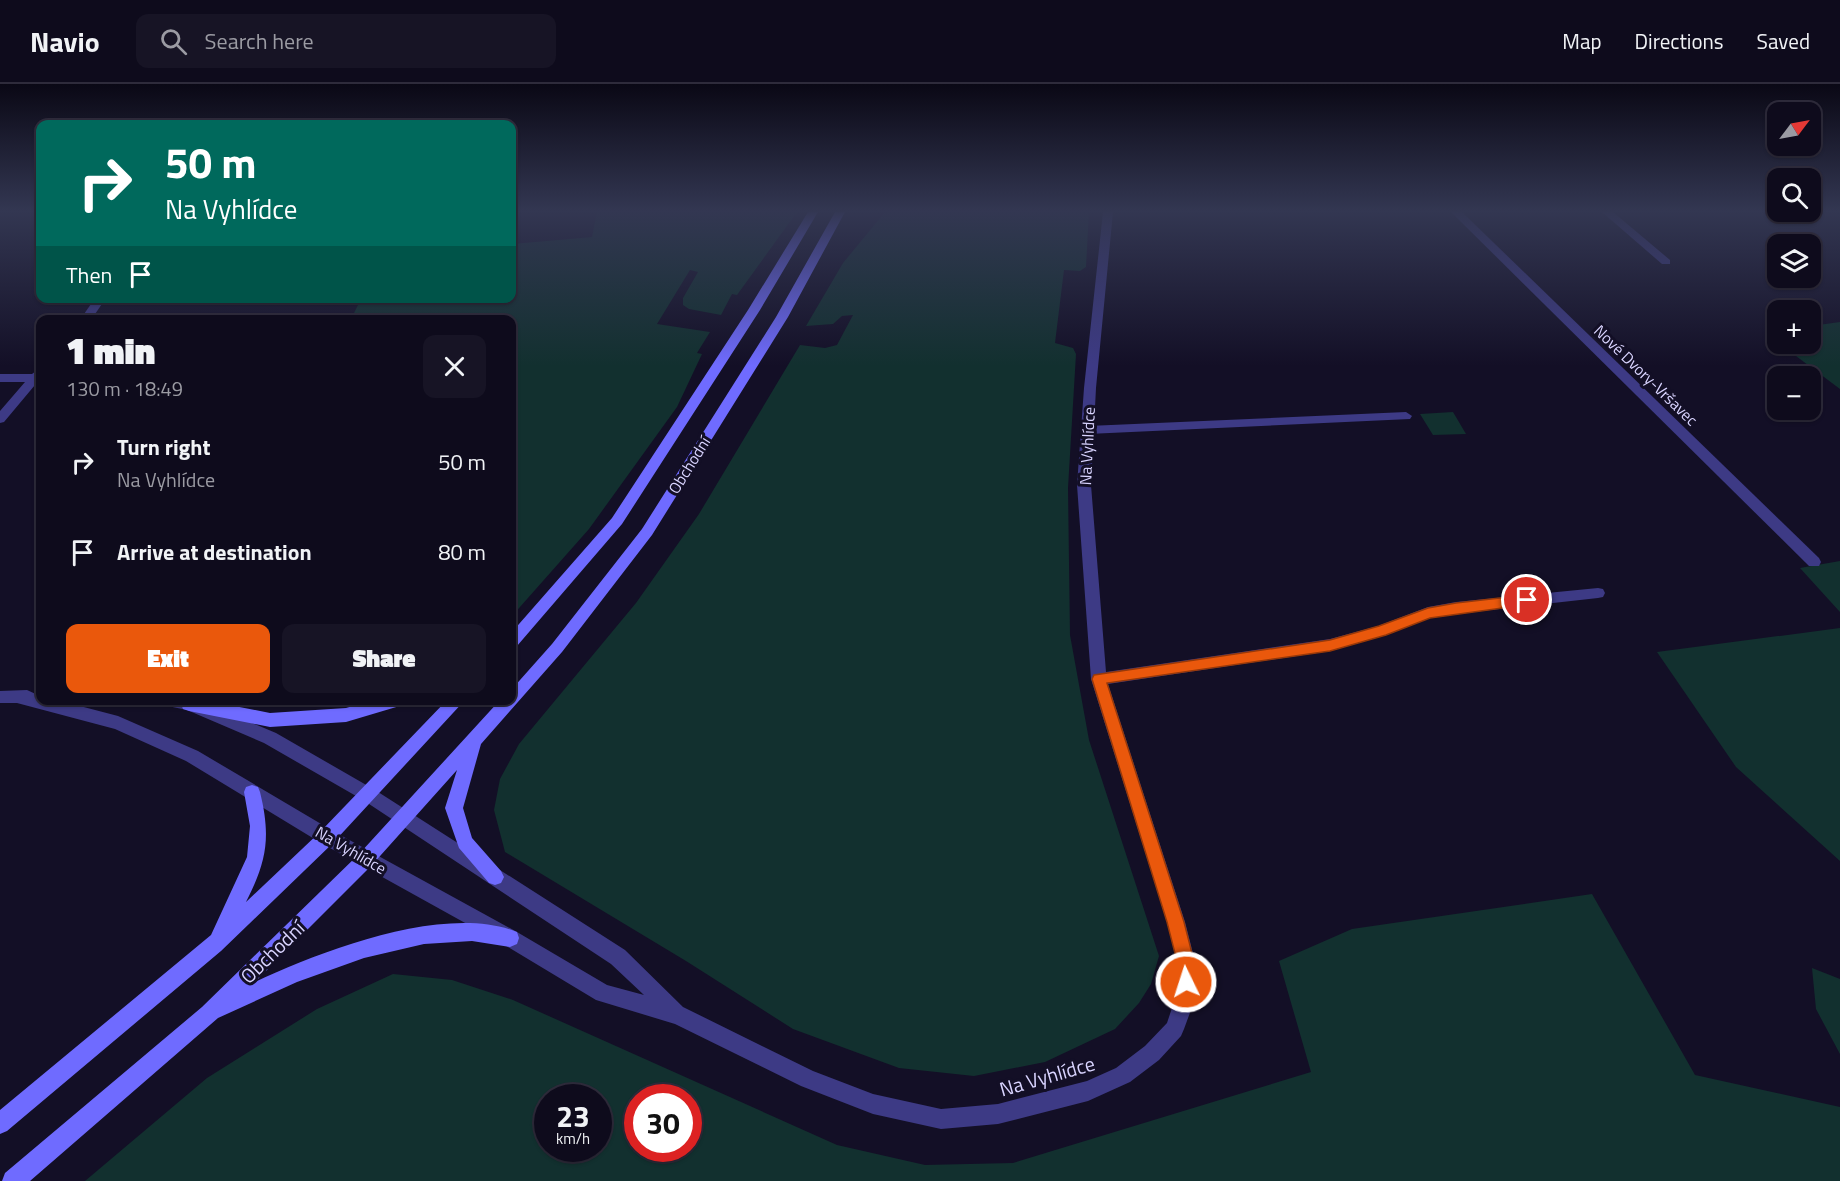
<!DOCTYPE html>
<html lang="en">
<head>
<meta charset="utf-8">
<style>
	body { margin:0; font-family:"Titillium Web",sans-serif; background:#171425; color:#f1f3f6; height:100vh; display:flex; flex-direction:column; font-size:22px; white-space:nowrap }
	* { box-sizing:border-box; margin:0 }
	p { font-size:20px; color:#9b9ba3 }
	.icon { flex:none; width:33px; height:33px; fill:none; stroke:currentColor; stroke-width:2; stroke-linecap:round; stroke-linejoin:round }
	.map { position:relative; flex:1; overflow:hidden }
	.details { position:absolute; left:36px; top:231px; width:480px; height:390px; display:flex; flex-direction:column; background:#0e0b1c; border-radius:12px; box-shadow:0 2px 4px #0004,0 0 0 2px #2e2b3b }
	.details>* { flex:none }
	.hud { position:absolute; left:36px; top:36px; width:480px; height:183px; border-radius:12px; box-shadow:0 2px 4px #0004,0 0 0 2px #2e2b3b; background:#00695c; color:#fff; overflow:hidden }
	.needle { width:39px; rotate:58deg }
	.buttons { position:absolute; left:1767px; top:18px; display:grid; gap:12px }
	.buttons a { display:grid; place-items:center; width:54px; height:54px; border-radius:12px; background:#0e0b1c; box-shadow:0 2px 4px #0004,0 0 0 2px #2e2b3b; font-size:30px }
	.speed { position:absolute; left:534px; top:1000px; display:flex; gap:12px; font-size:30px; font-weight:700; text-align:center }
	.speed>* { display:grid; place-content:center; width:78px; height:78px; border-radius:50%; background:#0e0b1c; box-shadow:0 2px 4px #0004,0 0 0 2px #2e2b3b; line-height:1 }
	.speed small { font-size:15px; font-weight:400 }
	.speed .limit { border:9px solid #d22; background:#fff; color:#111 }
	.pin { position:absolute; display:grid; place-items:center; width:51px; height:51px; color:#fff; margin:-26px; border:3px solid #fff; border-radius:50%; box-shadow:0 2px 6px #0007 }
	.me { position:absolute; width:66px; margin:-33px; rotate:356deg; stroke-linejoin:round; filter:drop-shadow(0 0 4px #0008) }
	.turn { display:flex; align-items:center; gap:21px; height:126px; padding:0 30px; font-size:27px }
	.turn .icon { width:78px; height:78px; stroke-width:2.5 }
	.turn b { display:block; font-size:42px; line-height:51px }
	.then { display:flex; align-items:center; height:57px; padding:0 30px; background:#0003; gap:12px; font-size:22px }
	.round { display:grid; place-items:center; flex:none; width:63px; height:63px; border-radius:12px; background:#171425 }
	.summary { display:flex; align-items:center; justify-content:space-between; height:102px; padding:0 30px }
	h1 { font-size:36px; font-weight:800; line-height:45px }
	.action { display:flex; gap:12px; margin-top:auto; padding:12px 30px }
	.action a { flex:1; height:69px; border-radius:12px; background:#ea580c; color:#fff; font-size:24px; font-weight:800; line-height:69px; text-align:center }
	.action a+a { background:#171425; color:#f1f3f6 }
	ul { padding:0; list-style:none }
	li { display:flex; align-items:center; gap:18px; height:90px; padding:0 30px }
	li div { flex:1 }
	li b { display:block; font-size:22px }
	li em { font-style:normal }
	header { display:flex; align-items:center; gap:36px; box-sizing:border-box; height:84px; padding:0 30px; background:#0e0b1c; border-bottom:2px solid #2e2b3b }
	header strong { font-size:28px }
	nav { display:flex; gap:33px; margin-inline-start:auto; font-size:21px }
	.search { width:420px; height:54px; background:#171425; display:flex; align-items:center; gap:15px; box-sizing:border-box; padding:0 21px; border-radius:12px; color:#9b9ba3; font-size:22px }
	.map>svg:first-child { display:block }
	.green { fill:#12302f; fill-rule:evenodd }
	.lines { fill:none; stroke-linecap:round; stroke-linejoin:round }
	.service { fill:#3d3a85; fill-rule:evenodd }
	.minor { fill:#3d3a85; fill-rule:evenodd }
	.secondary { fill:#6f6bff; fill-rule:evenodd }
	.route { fill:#ea580c; stroke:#983908; stroke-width:1.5 }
	.labels { text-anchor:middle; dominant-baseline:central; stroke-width:6; stroke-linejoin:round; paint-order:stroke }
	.street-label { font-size:16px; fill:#d9d4ff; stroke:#130f26 }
	.near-street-label { font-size:20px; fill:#d9d4ff; stroke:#130f26 }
</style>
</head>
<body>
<header>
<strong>Navio</strong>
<div class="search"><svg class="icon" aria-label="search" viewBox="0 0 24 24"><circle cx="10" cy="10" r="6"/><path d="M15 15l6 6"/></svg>Search here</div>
<nav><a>Map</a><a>Directions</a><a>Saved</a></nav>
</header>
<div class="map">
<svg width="1840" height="1097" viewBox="0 0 1840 1097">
	<rect width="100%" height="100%" fill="#130f26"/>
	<g class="green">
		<path d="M 597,128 L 797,128 L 737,211 L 732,210 L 721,231 L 689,225 L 683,221 L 683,214 L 698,188 L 690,186 L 657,240 L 710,248 L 697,269 L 702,270 L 677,323 L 589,445 L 512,532 L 512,236 L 351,235 L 361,215 L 512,214 L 512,160 L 592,153 Z"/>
		<path d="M 885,128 L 1089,128 L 1086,183 L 1080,187 L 1064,186 L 1055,259 L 1073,264 L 1076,270 L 1068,404 L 1070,551 L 1089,656 L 1159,872 L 1151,900 L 1139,919 L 1115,945 L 1045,978 L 974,992 L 899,984 L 793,945 L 686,877 L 505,768 L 494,726 L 500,695 L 519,660 L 636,519 L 699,430 L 800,261 L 825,264 L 837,261 L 853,231 L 842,232 L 833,240 L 806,242 L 843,179 Z"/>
		<path d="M 1840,238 L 1840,305 L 1780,260 L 1810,260 L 1811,242 Z"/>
		<path d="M 1453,328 L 1466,350 L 1433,351 L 1420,330 Z"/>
		<path d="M 1840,477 L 1840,528 L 1800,484 Z"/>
		<path d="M 1840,544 L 1840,777 L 1736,683 L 1657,568 Z"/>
		<path d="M 1592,810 L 1695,991 L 1840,1023 L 1840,1097 L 85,1097 L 207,994 L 317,925 L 393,890 L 452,896 L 513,916 L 837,1061 L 925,1081 L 1013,1079 L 1311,988 L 1279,877 L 1352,845 ZM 548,1014 L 598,1014 L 598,1065 L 548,1065 ZM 638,1014 L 688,1014 L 688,1065 L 638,1065 Z"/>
		<path d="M 1812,884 L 1840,895 L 1840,970 L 1816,925 Z"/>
	</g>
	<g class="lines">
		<g class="service">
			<path d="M 1602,128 L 1613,128 L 1670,176 L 1670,180 L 1662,180 Z"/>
			<path d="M 1406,328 L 1412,332 L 1410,335 L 1088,350 L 1082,346 L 1088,342 Z"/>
		</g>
		<g class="minor">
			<path d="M 1103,128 L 1113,128 L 1096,304 L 1091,401 L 1106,588 L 1330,555 L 1378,542 L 1428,523 L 1456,518 L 1598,504 L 1603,505 L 1605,509 L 1603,513 L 1598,514 L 1456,530 L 1430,534 L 1386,551 L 1330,567 L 1108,600 L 1185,838 L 1196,881 L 1195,915 L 1184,945 L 1181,952 L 1159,976 L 1130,998 L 1088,1017 L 998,1040 L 941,1045 L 873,1030 L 801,1002 L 675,940 L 596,916 L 503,860 L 321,759 L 186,677 L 115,645 L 17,619 L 0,619 L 0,607 L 27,606 L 40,612 L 40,616 L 57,616 L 118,632 L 198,667 L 333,747 L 517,848 L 607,901 L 644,911 L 611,880 L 363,716 L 264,659 L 187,626 L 163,621 L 161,616 L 197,616 L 276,649 L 375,706 L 625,866 L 683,923 L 813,987 L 873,1010 L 941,1025 L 998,1020 L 1087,997 L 1116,984 L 1145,962 L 1167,939 L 1175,915 L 1178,881 L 1167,838 L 1091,595 L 1077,401 L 1084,304 Z"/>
			<path d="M 1451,128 L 1462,128 L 1819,474 L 1821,478 L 1819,482 L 1809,482 Z"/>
			<path d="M 95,214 L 106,214 L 91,236 L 80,236 Z"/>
			<path d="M 40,284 L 40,295 L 4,338 L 0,339 L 0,327 L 25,298 L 0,298 L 0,290 L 32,290 Z"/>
		</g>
		<g class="secondary">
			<path d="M 808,128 L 818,128 L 760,226 L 622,440 L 517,562 L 512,564 L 512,548 L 612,434 L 748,226 Z"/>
			<path d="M 835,128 L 845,128 L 788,233 L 652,451 L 562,568 L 481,660 L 463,724 L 472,754 L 501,787 L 504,793 L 501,799 L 495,801 L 489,799 L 459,764 L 445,724 L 457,686 L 372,781 L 255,898 C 321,867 445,819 517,848 L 519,854 L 517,860 L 510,863 L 472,857 L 424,860 L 364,874 L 297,898 L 218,934 L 30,1097 L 2,1097 L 5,1089 L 202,923 L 360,769 L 500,616 L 512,616 L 512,605 L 552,560 L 642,445 L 776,233 Z"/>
			<path d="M 183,616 L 204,616 L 270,629 L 346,624 L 373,616 L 405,616 L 403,621 L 346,638 L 270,643 L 189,627 L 183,625 L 181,620 Z"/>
			<path d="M 447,616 L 465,616 L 333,759 L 221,867 L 7,1047 L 0,1050 L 0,1026 L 211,851 L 247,773 L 250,742 L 244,708 L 246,703 L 252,701 L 258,703 L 260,708 C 271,753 267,777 246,818 L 321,747 Z"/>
		</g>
	</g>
	<linearGradient id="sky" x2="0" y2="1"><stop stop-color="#0a0815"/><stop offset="0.45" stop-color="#333752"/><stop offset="1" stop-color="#333752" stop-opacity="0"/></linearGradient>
	<rect width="1840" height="282" fill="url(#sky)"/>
	<path class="route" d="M 1527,511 L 1534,516 L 1532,520 L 1430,534 L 1386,551 L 1330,567 L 1107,599 L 1184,838 L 1195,881 L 1192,904 L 1186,906 L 1179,904 L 1177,898 L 1178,881 L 1167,838 L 1092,595 L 1094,591 L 1330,556 L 1379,542 L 1428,524 L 1456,519 Z"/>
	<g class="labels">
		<g class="street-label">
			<text transform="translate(1646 291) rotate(44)">Nové Dvory-Vršavec</text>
			<text transform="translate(1087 362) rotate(-87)">Na Vyhlídce</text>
			<text transform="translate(689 381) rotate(-58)">Obchodní</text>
			<text transform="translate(351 766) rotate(30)">Na Vyhlídce</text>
		</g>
		<g class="near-street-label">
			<text transform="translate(272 868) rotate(-44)">Obchodní</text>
			<text transform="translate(1047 992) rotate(-16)">Na Vyhlídce</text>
		</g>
	</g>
</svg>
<div class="buttons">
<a><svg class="needle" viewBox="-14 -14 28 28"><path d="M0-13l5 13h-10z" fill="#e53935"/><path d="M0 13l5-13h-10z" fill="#9b9ba3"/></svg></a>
<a><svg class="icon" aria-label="search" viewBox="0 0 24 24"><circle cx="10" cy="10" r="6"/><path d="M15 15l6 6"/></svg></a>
<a><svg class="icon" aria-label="layers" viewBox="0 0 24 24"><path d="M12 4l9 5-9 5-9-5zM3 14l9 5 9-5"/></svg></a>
<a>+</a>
<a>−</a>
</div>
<div class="speed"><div>23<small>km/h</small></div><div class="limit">30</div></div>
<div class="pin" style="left:1527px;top:516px;background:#d93025"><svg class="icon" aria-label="arrive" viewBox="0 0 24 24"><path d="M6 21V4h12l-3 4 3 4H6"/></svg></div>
<svg class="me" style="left:1186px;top:898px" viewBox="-20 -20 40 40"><circle r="17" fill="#ea580c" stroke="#fff" stroke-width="3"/><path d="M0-11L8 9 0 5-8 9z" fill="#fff"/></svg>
<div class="hud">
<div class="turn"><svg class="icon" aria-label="right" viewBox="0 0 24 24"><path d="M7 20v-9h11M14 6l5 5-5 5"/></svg><div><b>50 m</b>Na Vyhlídce</div></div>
<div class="then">Then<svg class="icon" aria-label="arrive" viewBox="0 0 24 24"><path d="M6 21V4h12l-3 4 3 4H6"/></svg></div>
</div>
<section class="details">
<div class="summary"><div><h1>1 min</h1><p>130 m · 18:49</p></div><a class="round"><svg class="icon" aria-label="close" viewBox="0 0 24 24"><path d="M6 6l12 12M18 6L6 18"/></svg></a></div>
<ul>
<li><svg class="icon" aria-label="right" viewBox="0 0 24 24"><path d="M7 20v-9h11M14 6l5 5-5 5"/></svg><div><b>Turn right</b><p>Na Vyhlídce</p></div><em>50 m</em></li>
<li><svg class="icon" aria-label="arrive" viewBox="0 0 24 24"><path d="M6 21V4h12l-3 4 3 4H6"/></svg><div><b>Arrive at destination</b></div><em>80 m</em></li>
</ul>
<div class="action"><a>Exit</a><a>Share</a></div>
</section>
</div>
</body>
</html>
